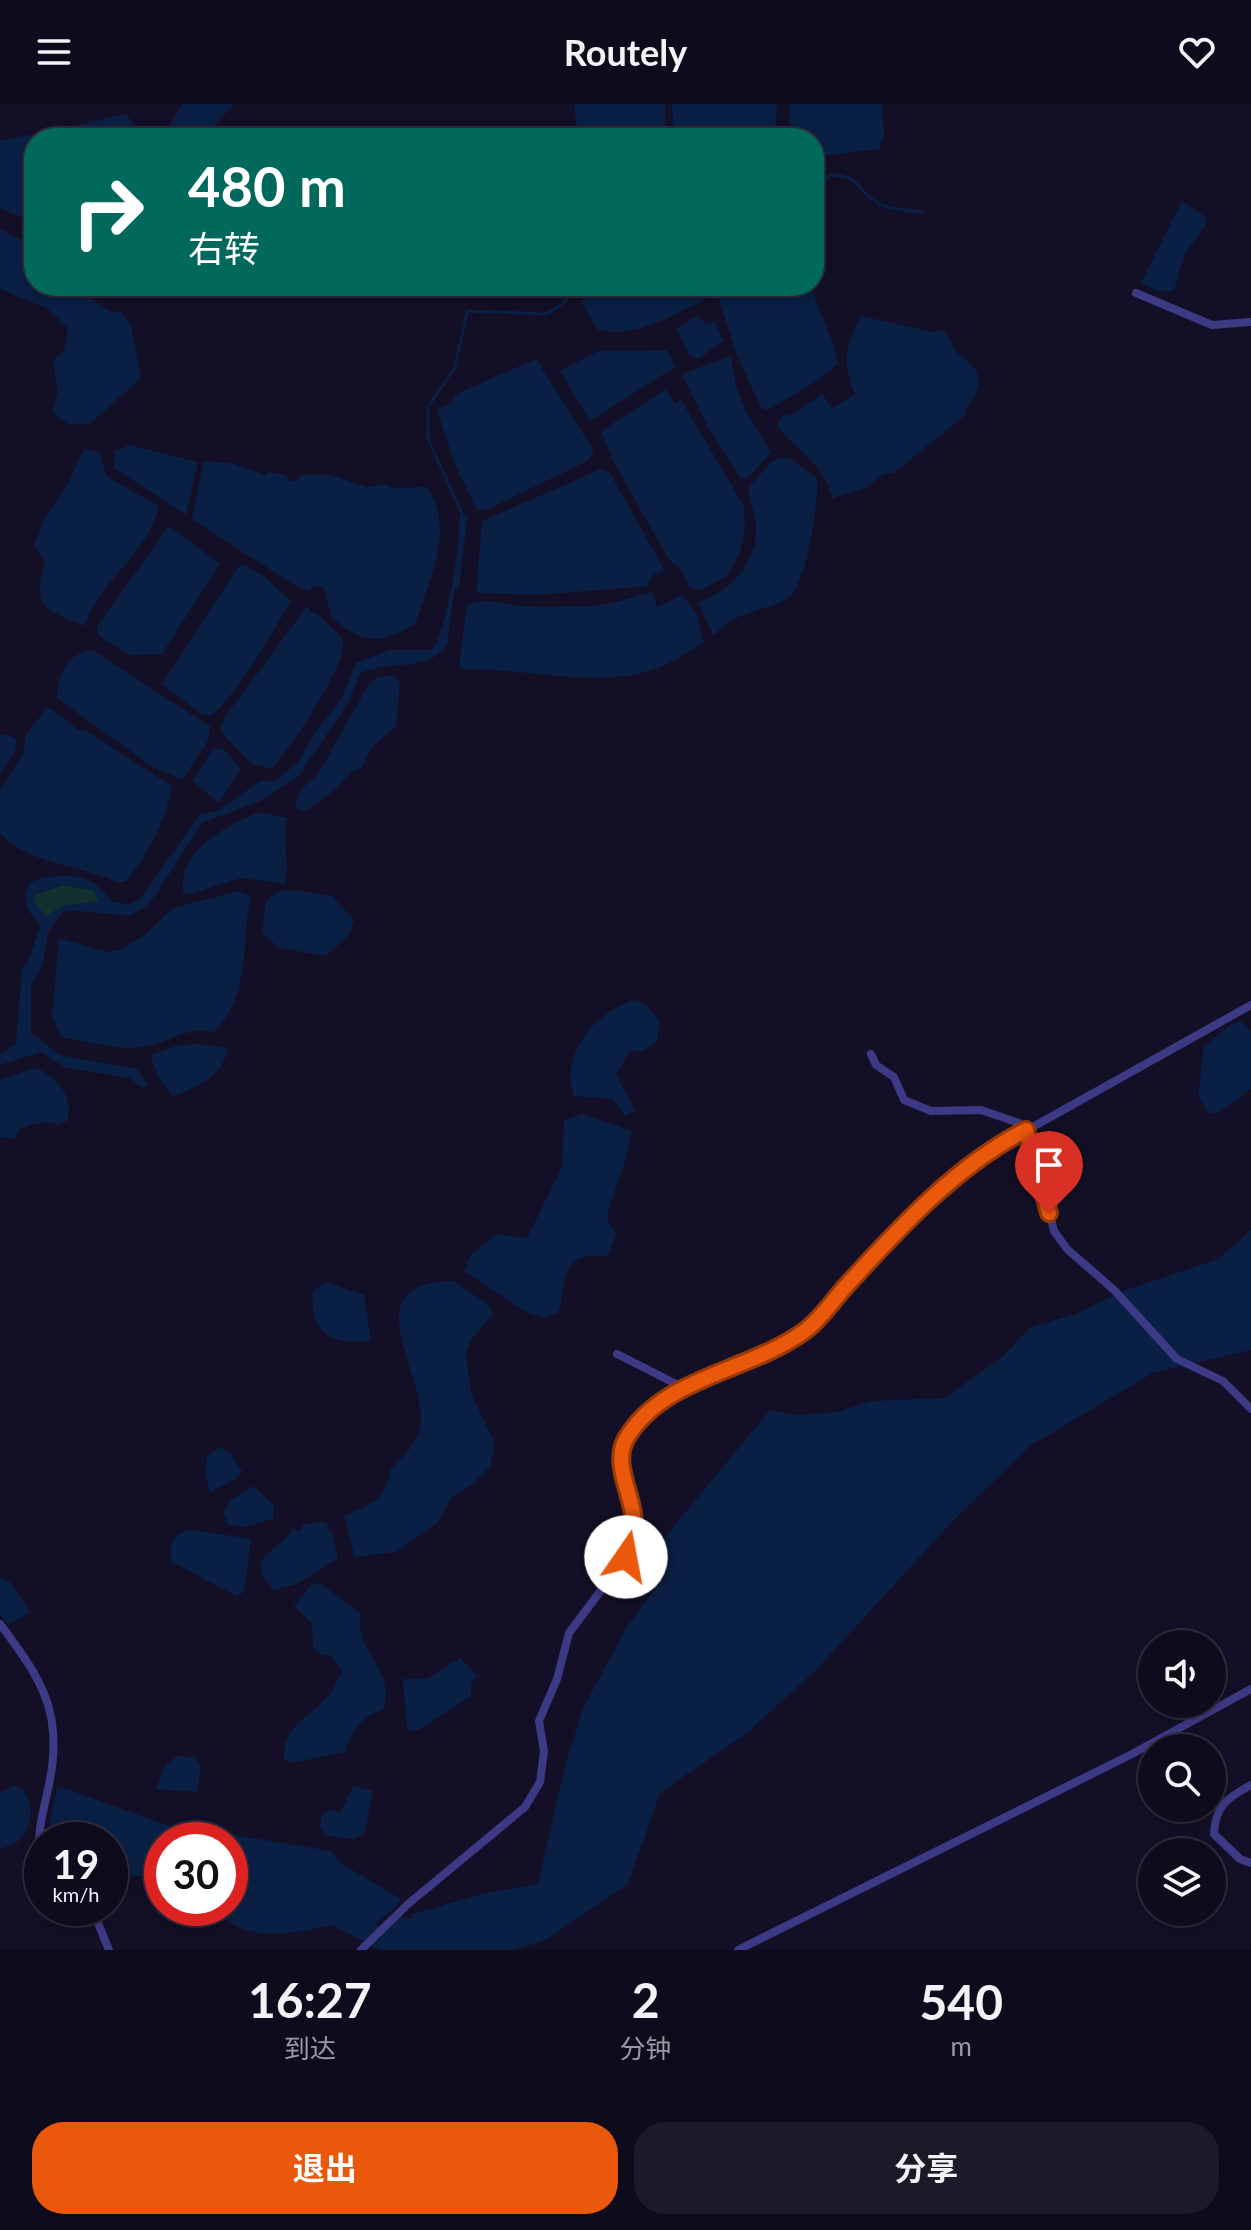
<!DOCTYPE html>
<html lang="zh">
<head>
<meta charset="utf-8">
<style>
	body { margin:0; font-family:Lato,"Noto Sans SC",sans-serif; background:#1c1929; color:#f1f3f6; height:100vh; display:flex; flex-direction:column; font-size:30px; white-space:nowrap }
	* { box-sizing:border-box; margin:0 }
	p { font-size:26px; color:#9b9ba3 }
	.icon { flex:none; width:44px; height:44px; fill:none; stroke:currentColor; stroke-width:2; stroke-linecap:round; stroke-linejoin:round }
	.map { position:relative; height:1846px; overflow:hidden }
	.sheet { display:flex; flex-direction:column; background:#0e0b1c; flex:1 }
	.sheet>* { flex:none }
	.top-card { position:absolute; left:24px; top:24px; width:800px; height:168px; border-radius:32px; box-shadow:0 4px 12px #0003,0 0 0 2px #2e2b3b; background:#00695c; color:#fff; overflow:hidden }
	.fabs { position:absolute; left:1138px; top:1526px; display:grid; gap:16px }
	.fabs a { display:grid; place-items:center; width:88px; height:88px; border-radius:50%; background:#0e0b1c; box-shadow:0 4px 12px #0003,0 0 0 2px #2e2b3b; font-size:40px }
	.speed { position:absolute; left:24px; top:1718px; display:flex; gap:16px; font-size:40px; font-weight:700; text-align:center }
	.speed>* { display:grid; place-content:center; width:104px; height:104px; border-radius:50%; background:#0e0b1c; box-shadow:0 4px 12px #0003,0 0 0 2px #2e2b3b; line-height:1 }
	.speed small { font-size:20px; font-weight:400 }
	.speed .limit { border:12px solid #d22; background:#fff; color:#111 }
	.pin { position:absolute; display:grid; place-items:center; width:68px; height:68px; color:#fff; margin:-82px -34px; border-radius:50% 50% 50% 0; rotate:-45deg; box-shadow:0 0 8px #0007 }
	.pin .icon { rotate:45deg }
	.me { position:absolute; width:88px; margin:-44px; rotate:12deg; stroke-linejoin:round; filter:drop-shadow(0 0 6px #0008) }
	.turn { display:flex; align-items:center; gap:28px; height:168px; padding:0 32px; font-size:36px }
	.turn .icon { width:104px; height:104px; stroke-width:2.5 }
	.turn b { display:block; font-size:56px; line-height:68px }
	.eta { display:flex; justify-content:space-evenly; align-items:center; height:136px; text-align:center }
	.eta b { font-size:48px; font-weight:700; line-height:56px }
	.cta { display:flex; gap:16px; margin-top:auto; padding:16px 32px }
	.cta a { flex:1; height:92px; border-radius:32px; background:#ea580c; color:#fff; font-size:32px; font-weight:700; line-height:92px; text-align:center }
	.cta a+a { background:#1c1929; color:#f1f3f6 }
	header { display:flex; justify-content:space-between; align-items:center; height:104px; padding:0 32px; background:#0e0b1c; font-size:36px; font-weight:700 }
	.map>svg:first-child { display:block }
	.green { fill:#12302f }
	.water { fill:#0a1f44; fill-rule:evenodd }
	.lines { fill:none; stroke-linecap:round; stroke-linejoin:round }
	.stream { stroke:#0a1f44; stroke-width:3 }
	.street { stroke:#3d3a85; stroke-width:8 }
	.route-casing { stroke:#983908; stroke-width:20 }
	.route { stroke:#ea580c; stroke-width:14 }
</style>
</head>
<body>
<header><svg class="icon" aria-label="menu" viewBox="0 0 24 24"><path d="M4 6h16M4 12h16M4 18h16"/></svg>Routely<svg class="icon" aria-label="heart" viewBox="0 0 24 24"><path d="M12 20l-8-8c-3-5 5-10 8-4 3-6 11-1 8 4z"/></svg></header>
<div class="map">
<svg width="1251" height="1846" viewBox="0 0 1251 1846">
	<rect width="100%" height="100%" fill="#130f26"/>
	<path class="green" d="M 64,781 L 93,786 L 100,797 L 62,802 L 46,813 L 33,797 L 36,790 Z"/>
	<g class="water">
		<path d="M 183,0 L 234,0 L 203,34 L 176,34 L 169,22 Z"/>
		<path d="M 574,0 L 665,0 L 666,34 L 578,34 Z"/>
		<path d="M 672,0 L 777,0 L 775,34 L 674,34 Z"/>
		<path d="M 789,0 L 882,0 L 884,32 L 879,45 L 814,53 L 814,34 L 790,34 Z"/>
		<path d="M 126,10 L 144,34 L 157,34 L 34,34 L 34,119 L 0,104 L 0,36 L 47,28 L 56,20 L 68,23 Z"/>
		<path d="M 1182,97 L 1207,114 L 1207,118 L 1184,152 L 1174,186 L 1160,188 L 1141,179 Z"/>
		<path d="M 0,125 L 22,136 L 28,156 L 34,160 L 34,182 L 72,182 L 111,208 L 121,207 L 131,222 L 141,274 L 91,319 L 69,321 L 52,308 L 58,288 L 53,256 L 64,247 L 68,225 L 48,205 L 0,185 Z"/>
		<path d="M 588,182 L 704,182 L 704,197 C 667,211 642,234 598,226 L 582,200 Z"/>
		<path d="M 715,182 L 812,182 C 818,211 834,232 838,260 L 812,280 L 768,306 L 761,304 L 736,249 Z"/>
		<path d="M 697,212 L 706,220 L 715,218 L 724,237 L 698,255 L 689,250 L 676,225 Z"/>
		<path d="M 861,212 L 934,228 L 943,226 C 950,233 951,241 957,248 C 968,260 985,265 976,289 C 973,298 966,301 965,311 L 894,369 L 884,370 L 866,384 L 832,394 C 825,361 798,347 777,322 L 783,310 L 791,312 L 822,290 L 832,304 L 855,290 C 842,259 845,241 861,212 Z"/>
		<path d="M 667,246 L 675,263 L 590,317 L 560,267 L 598,247 Z"/>
		<path d="M 731,252 L 736,282 L 745,305 L 771,349 L 747,375 L 740,374 L 708,323 L 682,270 Z"/>
		<path d="M 536,255 L 594,347 L 587,357 L 489,405 L 477,406 L 455,361 L 437,305 L 450,300 L 456,290 Z"/>
		<path d="M 666,285 L 675,300 L 681,296 L 744,402 L 745,426 L 739,451 L 726,473 L 700,486 L 689,483 L 680,464 L 669,456 L 614,359 L 601,327 Z"/>
		<path d="M 130,341 L 198,358 L 186,411 L 114,364 L 115,347 Z"/>
		<path d="M 84,345 L 100,349 L 106,372 L 158,402 C 153,445 97,479 85,522 C 47,507 31,503 45,458 L 34,442 L 44,416 L 67,381 Z"/>
		<path d="M 780,354 L 789,354 L 817,374 C 819,395 807,478 789,493 C 777,503 748,507 732,516 C 725,519 720,527 713,531 L 698,498 C 730,489 760,456 756,419 C 755,407 747,395 749,383 L 771,358 Z"/>
		<path d="M 204,357 L 231,359 L 265,371 L 267,368 L 286,371 L 289,377 L 297,377 L 301,371 L 331,371 L 367,383 L 383,380 L 393,384 L 427,383 C 456,427 429,474 416,519 C 380,542 364,539 331,514 L 324,483 L 315,481 L 309,487 L 294,481 L 192,415 Z"/>
		<path d="M 601,365 L 610,369 L 665,467 L 653,471 L 647,482 L 539,491 L 476,489 L 482,417 Z"/>
		<path d="M 468,411 L 459,481 L 454,488 L 447,541 C 428,570 388,554 360,570 L 348,599 L 298,673 L 260,697 L 202,719 L 157,789 L 148,801 L 131,812 L 68,806 L 61,809 L 48,829 L 43,860 L 31,882 L 31,928 L 59,951 L 137,965 L 149,983 L 140,983 L 130,974 L 64,963 L 41,948 L 0,961 L 0,951 L 16,940 L 22,864 L 27,861 L 40,822 C 27,805 20,799 31,778 C 60,767 93,768 111,797 L 128,801 L 139,796 L 200,710 L 218,707 L 260,677 L 276,676 L 298,658 L 318,624 L 341,596 L 356,559 L 390,546 L 432,546 C 447,525 461,439 459,412 ZM 64,781 L 93,786 L 99,797 L 62,802 L 46,813 L 33,797 L 36,790 Z"/>
		<path d="M 169,422 L 220,460 L 162,550 L 129,551 L 98,531 L 97,522 Z"/>
		<path d="M 244,461 L 264,472 L 291,497 C 270,532 242,584 212,611 L 203,611 L 162,580 L 238,463 Z"/>
		<path d="M 652,488 L 657,503 L 682,491 L 697,510 L 704,538 C 690,546 676,557 661,563 C 601,587 524,563 461,565 L 459,561 L 467,501 C 485,492 504,502 523,502 C 543,503 565,502 585,502 C 609,502 629,494 652,488 Z"/>
		<path d="M 308,501 L 310,508 C 319,509 324,515 330,522 C 336,528 343,533 343,542 C 344,564 289,648 271,665 L 252,660 L 220,627 L 224,614 Z"/>
		<path d="M 92,546 L 210,622 L 209,635 L 182,676 L 151,662 L 57,594 C 58,571 66,549 92,546 Z"/>
		<path d="M 393,571 L 400,579 L 396,622 L 373,642 L 361,664 L 352,667 L 335,686 L 305,707 L 296,704 C 296,689 305,680 317,672 L 369,580 L 377,573 Z"/>
		<path d="M 51,604 L 78,626 L 85,626 L 172,682 C 166,717 148,749 127,777 L 119,779 C 82,761 29,761 0,729 L 0,686 L 23,650 L 26,631 L 46,605 Z"/>
		<path d="M 4,630 L 17,635 L 15,647 L 0,670 L 0,631 Z"/>
		<path d="M 213,644 L 223,645 L 241,665 L 219,699 L 193,677 Z"/>
		<path d="M 259,708 L 287,714 C 282,736 290,757 285,780 L 241,774 L 191,790 L 183,788 C 179,744 226,723 259,708 Z"/>
		<path d="M 293,786 L 332,792 L 354,816 L 350,830 L 326,852 L 279,844 L 262,828 L 266,797 L 277,788 Z"/>
		<path d="M 237,787 L 251,792 C 240,839 252,891 214,928 C 183,923 171,938 142,943 C 116,947 87,937 61,933 L 52,912 L 59,834 L 107,848 L 122,845 L 145,831 L 173,804 Z"/>
		<path d="M 635,896 L 645,900 L 660,917 L 657,937 L 643,948 L 630,947 L 616,970 L 635,1007 L 625,1012 L 613,995 L 574,992 C 559,951 596,906 635,896 Z"/>
		<path d="M 1241,917 L 1251,927 L 1251,985 L 1219,1009 L 1208,1009 L 1198,992 L 1204,942 L 1230,921 Z"/>
		<path d="M 199,940 L 228,944 C 224,970 196,986 172,992 L 159,974 L 150,951 L 176,942 Z"/>
		<path d="M 35,964 C 57,971 75,994 67,1017 L 57,1021 C 45,1015 32,1021 20,1025 L 15,1035 L 0,1033 L 0,976 Z"/>
		<path d="M 583,1010 L 631,1027 C 629,1059 613,1083 607,1115 L 616,1129 L 609,1150 C 601,1154 593,1151 584,1153 C 558,1161 566,1190 558,1208 L 545,1214 L 528,1209 L 464,1167 L 471,1151 L 497,1130 L 527,1134 L 562,1063 L 564,1016 Z"/>
		<path d="M 1251,1126 L 1251,1246 L 1153,1269 L 1030,1342 L 951,1419 L 815,1567 L 747,1629 L 660,1689 L 628,1780 L 547,1835 L 513,1846 L 380,1846 L 332,1821 C 297,1829 256,1838 225,1815 L 224,1804 L 230,1804 L 230,1736 L 224,1735 L 234,1731 L 331,1747 L 339,1758 L 401,1795 L 398,1801 L 375,1820 L 385,1826 L 401,1813 L 411,1815 L 413,1810 L 482,1790 L 538,1780 L 565,1662 L 583,1604 L 627,1523 L 663,1473 L 665,1433 L 770,1306 L 795,1311 L 837,1308 L 871,1297 L 944,1294 L 1001,1254 L 1031,1223 L 1076,1210 L 1126,1186 L 1218,1155 Z"/>
		<path d="M 453,1177 L 489,1201 L 493,1210 L 471,1236 L 466,1249 L 471,1289 L 495,1340 L 490,1363 L 472,1381 L 451,1394 L 438,1418 L 410,1438 L 395,1448 L 355,1453 L 344,1412 C 369,1401 388,1395 390,1366 C 404,1352 422,1335 421,1314 C 420,1259 355,1179 453,1177 Z"/>
		<path d="M 325,1178 L 364,1191 L 371,1236 C 333,1244 308,1227 313,1187 Z"/>
		<path d="M 221,1343 L 231,1350 L 242,1367 L 235,1375 L 210,1389 L 205,1368 L 207,1352 Z"/>
		<path d="M 253,1382 L 274,1401 L 273,1415 L 244,1423 L 228,1421 L 223,1408 L 231,1396 Z"/>
		<path d="M 316,1418 L 327,1419 L 328,1426 L 332,1427 L 338,1455 L 297,1480 L 274,1486 C 240,1453 278,1450 293,1424 L 300,1427 L 303,1421 Z"/>
		<path d="M 194,1426 L 251,1435 L 244,1488 L 236,1492 L 172,1458 C 168,1438 174,1427 194,1426 Z"/>
		<path d="M 0,1473 L 11,1479 L 30,1508 L 8,1521 L 0,1510 Z"/>
		<path d="M 313,1479 L 321,1480 L 361,1510 C 354,1552 398,1564 383,1606 C 363,1612 350,1627 346,1648 L 291,1659 L 284,1655 C 282,1620 312,1613 330,1590 C 334,1583 338,1574 342,1567 L 331,1552 L 320,1550 L 313,1543 L 312,1519 L 294,1502 Z"/>
		<path d="M 460,1554 L 477,1572 L 471,1580 L 471,1592 L 418,1626 L 407,1627 L 403,1575 L 428,1574 Z"/>
		<path d="M 178,1652 L 195,1653 L 201,1664 L 197,1688 L 156,1685 L 166,1660 Z"/>
		<path d="M 15,1681 C 36,1690 35,1721 18,1737 C 14,1741 5,1743 0,1745 L 0,1689 Z"/>
		<path d="M 354,1682 L 373,1687 L 364,1730 L 353,1735 L 325,1731 L 320,1723 L 322,1711 L 328,1706 L 340,1708 Z"/>
		<path d="M 57,1684 L 67,1685 L 208,1736 L 162,1736 L 162,1773 L 110,1771 L 110,1736 L 52,1736 L 49,1721 Z"/>
	</g>
	<g class="lines">
		<g class="stream">
			<path d="M 814,87 L 830,71 C 861,71 857,87 878,99 C 890,106 907,106 922,108"/>
			<path d="M 463,412 L 428,335 L 428,303 L 455,263 L 467,207 L 547,210 L 565,198 L 570,182"/>
		</g>
		<g class="street">
			<path d="M 1136,189 L 1212,221 L 1251,218"/>
			<path d="M 871,950 L 876,961 L 894,973 L 904,996 L 931,1007 L 981,1006 L 1019,1019 L 1036,1053 L 1054,1127 L 1067,1145 L 1114,1186 L 1177,1255 L 1223,1277 L 1251,1305"/>
			<path d="M 686,1285 L 776,1245 L 808,1224 L 848,1181 L 979,1053 L 1251,901"/>
			<path d="M 0,1520 C 43,1577 65,1611 48,1685 C 44,1706 35,1732 42,1752"/>
			<path d="M 1251,1681 C 1227,1694 1215,1702 1214,1730 L 1240,1755 L 1251,1759"/>
			<path d="M 85,1804 L 98,1819 L 109,1846"/>
			<path d="M 361,1846 L 408,1800 L 525,1703 L 540,1678 L 544,1647 L 539,1617 L 557,1575 L 569,1529 L 626,1453 L 635,1420 L 622,1367 L 624,1339 L 639,1314 L 663,1295 L 686,1285 L 617,1250"/>
			<path d="M 738,1846 L 1132,1650 L 1251,1585"/>
		</g>
	</g>
	<g class="lines">
		<g class="route-casing">
			<path id="route" d="M 626,1453 C 629,1442 635,1429 634,1418 C 633,1391 612,1360 626,1335 C 663,1272 750,1268 806,1226 C 822,1214 833,1196 847,1181 C 899,1124 957,1061 1026,1026 L 1049,1109"/>
		</g>
		<use href="#route" class="route"/>
	</g>
</svg>
<div class="fabs">
<a><svg class="icon" aria-label="sound" viewBox="0 0 24 24"><path d="M4 9h4l5-4v14l-5-4H4zM17 9q2 3 0 6"/></svg></a>
<a><svg class="icon" aria-label="search" viewBox="0 0 24 24"><circle cx="10" cy="10" r="6"/><path d="M15 15l6 6"/></svg></a>
<a><svg class="icon" aria-label="layers" viewBox="0 0 24 24"><path d="M12 4l9 5-9 5-9-5zM3 14l9 5 9-5"/></svg></a>
</div>
<div class="speed"><div>19<small>km/h</small></div><div class="limit">30</div></div>
<div class="pin" style="left:1049px;top:1109px;background:#d93025"><svg class="icon" aria-label="arrive" viewBox="0 0 24 24"><path d="M6 21V4h12l-3 4 3 4H6"/></svg></div>
<svg class="me" style="left:626px;top:1453px" viewBox="-20 -20 40 40"><circle r="19" fill="#fff"/><path d="M0-13L10 11 0 6-10 11z" fill="#ea580c"/></svg>
<div class="top-card">
<div class="turn"><svg class="icon" aria-label="right" viewBox="0 0 24 24"><path d="M7 20v-9h11M14 6l5 5-5 5"/></svg><div><b>480 m</b>右转</div></div>
</div>
</div>
<section class="sheet">
<div class="eta">
<div><b>16:27</b><p>到达</p></div>
<div><b>2</b><p>分钟</p></div>
<div><b>540</b><p>m</p></div>
</div>
<div class="cta"><a>退出</a><a>分享</a></div>
</section>
</body>
</html>
